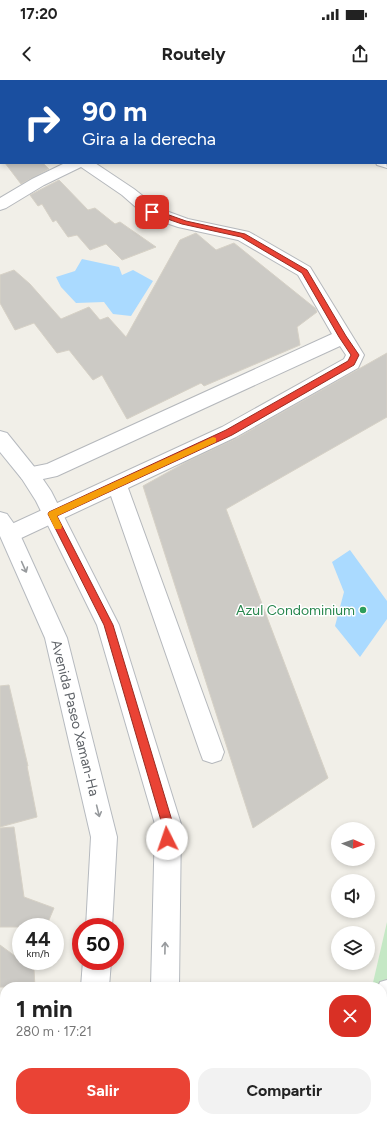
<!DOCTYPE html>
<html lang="es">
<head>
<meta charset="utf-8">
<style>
	body { margin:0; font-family:Figtree,sans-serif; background:#f2f2f2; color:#222; height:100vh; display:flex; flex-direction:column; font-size:15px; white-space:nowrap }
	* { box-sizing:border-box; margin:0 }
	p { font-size:13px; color:#767676 }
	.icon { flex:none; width:22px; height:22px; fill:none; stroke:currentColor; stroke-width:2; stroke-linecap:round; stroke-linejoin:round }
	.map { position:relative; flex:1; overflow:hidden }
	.panel { position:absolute; left:0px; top:902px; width:387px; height:140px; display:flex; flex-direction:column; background:#fff; border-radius:16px 16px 0 0; box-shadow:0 2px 6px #0003 }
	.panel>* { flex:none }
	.hud { position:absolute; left:0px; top:0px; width:387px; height:84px; box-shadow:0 2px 6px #0003; background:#1a4fa0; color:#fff; overflow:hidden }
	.needle { width:26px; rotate:92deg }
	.fabs { position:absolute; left:331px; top:742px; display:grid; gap:8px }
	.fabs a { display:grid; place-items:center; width:44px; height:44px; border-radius:50%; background:#fff; box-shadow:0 2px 6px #0003; font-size:20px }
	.speed { position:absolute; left:12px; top:838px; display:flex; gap:8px; font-size:20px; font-weight:700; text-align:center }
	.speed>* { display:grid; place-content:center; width:52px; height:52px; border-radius:50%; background:#fff; box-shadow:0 2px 6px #0003; line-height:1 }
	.speed small { font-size:10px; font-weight:400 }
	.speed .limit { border:6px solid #d22; background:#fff; color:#111 }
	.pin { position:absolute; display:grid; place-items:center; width:34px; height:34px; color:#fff; margin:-17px; border-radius:8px; box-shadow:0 2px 6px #0006 }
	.me { position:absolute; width:44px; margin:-22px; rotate:356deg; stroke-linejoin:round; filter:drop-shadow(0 0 3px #0008) }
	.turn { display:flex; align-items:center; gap:14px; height:84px; padding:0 16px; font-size:18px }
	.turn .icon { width:52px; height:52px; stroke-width:2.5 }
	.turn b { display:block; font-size:28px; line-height:34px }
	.round { display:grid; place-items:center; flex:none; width:42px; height:42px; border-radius:16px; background:#f2f2f2 }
	.summary { display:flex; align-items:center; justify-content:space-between; height:68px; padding:0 16px }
	h1 { font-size:24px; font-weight:700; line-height:30px }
	.action { display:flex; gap:8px; margin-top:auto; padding:8px 16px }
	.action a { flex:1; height:46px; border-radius:16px; background:#ea4335; color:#fff; font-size:16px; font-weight:700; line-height:46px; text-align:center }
	.action a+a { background:#f2f2f2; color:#222 }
	.status { display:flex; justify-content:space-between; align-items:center; height:28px; padding:0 20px; background:#fff; direction:ltr }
	.status svg { height:11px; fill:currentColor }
	header { display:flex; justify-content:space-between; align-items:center; height:52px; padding:0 16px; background:#fff; font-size:18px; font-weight:700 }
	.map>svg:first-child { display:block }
	.green { fill:#c5e8c5 }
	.water { fill:#aadaff }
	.building { fill:#cccac5; stroke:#d6d1c6 }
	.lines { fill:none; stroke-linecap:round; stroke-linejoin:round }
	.service-casing { stroke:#b5b8bc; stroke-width:2 }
	.minor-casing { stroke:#b5b8bc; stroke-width:2 }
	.secondary-casing { stroke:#b6babf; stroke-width:2 }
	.service { fill:#fff; fill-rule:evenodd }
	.minor { fill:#fff; fill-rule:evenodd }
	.secondary { fill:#fff; fill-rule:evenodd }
	.oneway { stroke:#979a9d }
	.route { fill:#ea4335; stroke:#982c22 }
	.slow { fill:#f59e0b }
	.leisure-dot { fill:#2e9e5b; stroke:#fff; stroke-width:1.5 }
	.labels { text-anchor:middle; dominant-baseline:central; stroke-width:3; stroke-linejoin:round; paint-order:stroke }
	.leisure-label { font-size:14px; fill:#27864d; stroke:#fff; text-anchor:end }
	.street-label { font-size:14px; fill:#5f6368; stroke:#fff }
</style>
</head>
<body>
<div class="status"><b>17:20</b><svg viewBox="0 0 49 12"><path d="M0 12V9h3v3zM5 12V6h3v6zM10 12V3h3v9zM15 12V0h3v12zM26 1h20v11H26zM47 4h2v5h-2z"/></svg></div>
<header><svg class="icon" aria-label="back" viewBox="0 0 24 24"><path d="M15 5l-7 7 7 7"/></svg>Routely<svg class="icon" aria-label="share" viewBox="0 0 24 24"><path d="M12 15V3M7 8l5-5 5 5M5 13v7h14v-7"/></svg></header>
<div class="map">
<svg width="387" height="1042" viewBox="0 0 387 1042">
	<rect width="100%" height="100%" fill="#f1efe8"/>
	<g class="green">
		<path d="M 163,0 L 367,0 L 369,1 L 163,1 Z"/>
		<path d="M 387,842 L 387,1042 L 367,1042 L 367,1037 L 382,1037 L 382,907 L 372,907 Z"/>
	</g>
	<g class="water">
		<path d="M 82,179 L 119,187 L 122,195 L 133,190 L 153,201 L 131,236 L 113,234 L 104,222 L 76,223 L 61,207 L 56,197 L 75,191 Z"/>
		<path d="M 350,470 L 387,521 L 387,539 L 360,577 L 335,546 L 344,512 L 332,482 Z"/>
	</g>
	<g class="building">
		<path d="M 5,83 L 43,83 L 49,89 L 21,104 Z"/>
		<path d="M 59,100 L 88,130 L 95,128 L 115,144 L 120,142 L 156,167 L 122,180 L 106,164 L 90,170 L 77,155 L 68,157 L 56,140 L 53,142 L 42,124 L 38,126 L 30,115 Z"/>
		<path d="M 196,153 L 216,170 L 234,163 L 315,228 L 317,232 L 297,247 L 300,265 L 204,306 L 201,303 L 127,339 L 102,295 L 93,300 L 69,270 L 57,273 L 34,243 L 15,250 L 0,223 L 0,195 L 14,190 L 30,204 L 61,239 L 89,227 L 100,240 L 108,237 L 126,257 L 180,160 Z"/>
		<path d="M 387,273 L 387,337 L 226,429 L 328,698 L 253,748 L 143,406 L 188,381 L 237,358 Z"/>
		<path d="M 9,605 L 28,686 L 27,686 L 37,737 L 0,747 L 0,606 Z"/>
		<path d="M 14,747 L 24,817 L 54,828 L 46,847 L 0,847 L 0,748 Z"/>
		<path d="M 0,865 L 34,890 L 35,907 L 0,907 Z"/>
	</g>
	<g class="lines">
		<g class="service-casing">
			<g id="service">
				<path d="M 173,0 L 184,0 L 185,1 L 174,1 Z"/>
				<path d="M 386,81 L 387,88 L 377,85 L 376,83 L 386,83 Z"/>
				<path d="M 387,900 L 387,927 L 382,930 L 382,907 L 378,907 L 380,902 Z"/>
				<path d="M 321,1037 L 341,1037 L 339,1042 L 319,1042 Z"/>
			</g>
		</g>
		<g class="minor-casing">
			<path id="minor" d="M 65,83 L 95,83 L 134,109 L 158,128 L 188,139 L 249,152 L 310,187 L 364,275 L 358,288 L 236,357 L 128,408 L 224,672 L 221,680 L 212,683 L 203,680 L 200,672 L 111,416 L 17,460 L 10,462 L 3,460 L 0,453 L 3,448 L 222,347 L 344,279 L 346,275 L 340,266 L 57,396 L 29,402 L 22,399 L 19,394 L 22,389 L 47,384 L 332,254 L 298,195 L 238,160 L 178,147 L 146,136 L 122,115 L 81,87 L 44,105 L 6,128 L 0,130 L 0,118 L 32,99 Z"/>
		</g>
		<g class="secondary-casing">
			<g id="secondary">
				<path d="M 0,351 L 7,353 L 36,389 L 51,411 L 119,545 L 181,744 L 179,907 L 151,907 L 155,744 L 97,545 L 36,421 L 22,399 L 0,372 Z"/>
				<path d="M 0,432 L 7,434 L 17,448 L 67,558 L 117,757 L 112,847 L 86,847 L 91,757 L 45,558 L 0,456 Z"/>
				<path d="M 83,881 L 111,881 L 109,907 L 81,907 Z"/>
				<rect x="73" y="1037" width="30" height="5"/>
				<rect x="148" y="1037" width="30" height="5"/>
			</g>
		</g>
		<use href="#service" class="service"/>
		<use href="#minor" class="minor"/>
		<use href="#secondary" class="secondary"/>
	</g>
	<defs><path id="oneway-shaft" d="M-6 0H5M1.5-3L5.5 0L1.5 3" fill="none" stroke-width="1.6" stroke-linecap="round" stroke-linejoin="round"/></defs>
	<g class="oneway">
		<use href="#oneway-shaft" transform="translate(24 487) rotate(66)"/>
		<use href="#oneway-shaft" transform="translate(98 731) rotate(76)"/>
		<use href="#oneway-shaft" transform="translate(165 868) rotate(-89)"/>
	</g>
	<path class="route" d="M 150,130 L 155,130 L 186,141 L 245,154 L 307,190 L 346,256 L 359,275 L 354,285 L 232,355 L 57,436 L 113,545 L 173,744 L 173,759 L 171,763 L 167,764 L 164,763 L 162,759 L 162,744 L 104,545 L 48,434 L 49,432 L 226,350 L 348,281 L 351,275 L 339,257 L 302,193 L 241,157 L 182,144 L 150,133 Z"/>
	<path class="slow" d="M 213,357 L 216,358 L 216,362 L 57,436 L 62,446 L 61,449 L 55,449 L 48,434 L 49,432 Z"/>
	<circle class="leisure-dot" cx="363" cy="530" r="4"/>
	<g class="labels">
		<g class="leisure-label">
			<text x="355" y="530">Azul Condominium</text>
		</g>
		<g class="street-label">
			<text transform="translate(75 638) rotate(76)">Avenida Paseo Xaman-Ha</text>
		</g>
	</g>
</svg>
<div class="fabs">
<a><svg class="needle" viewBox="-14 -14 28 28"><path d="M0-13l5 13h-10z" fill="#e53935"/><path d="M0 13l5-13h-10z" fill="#767676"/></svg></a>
<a><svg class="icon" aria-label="sound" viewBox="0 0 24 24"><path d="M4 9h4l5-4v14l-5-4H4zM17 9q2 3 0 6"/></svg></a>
<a><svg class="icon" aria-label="layers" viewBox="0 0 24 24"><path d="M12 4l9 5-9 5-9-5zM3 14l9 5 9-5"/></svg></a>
</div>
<div class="speed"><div>44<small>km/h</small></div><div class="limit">50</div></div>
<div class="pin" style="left:152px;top:132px;background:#d93025"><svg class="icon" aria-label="arrive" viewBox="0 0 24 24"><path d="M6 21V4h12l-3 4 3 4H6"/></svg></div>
<svg class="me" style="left:167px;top:759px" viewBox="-20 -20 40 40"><circle r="19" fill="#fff"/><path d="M0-13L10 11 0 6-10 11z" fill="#ea4335"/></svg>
<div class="hud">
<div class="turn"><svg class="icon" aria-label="right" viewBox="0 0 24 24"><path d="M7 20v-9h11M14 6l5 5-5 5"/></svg><div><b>90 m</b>Gira a la derecha</div></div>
</div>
<section class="panel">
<div class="summary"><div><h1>1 min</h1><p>280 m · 17:21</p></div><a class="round" style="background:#d93025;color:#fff"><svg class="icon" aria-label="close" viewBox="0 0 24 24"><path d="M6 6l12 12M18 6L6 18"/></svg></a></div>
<div class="action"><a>Salir</a><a>Compartir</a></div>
</section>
</div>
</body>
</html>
